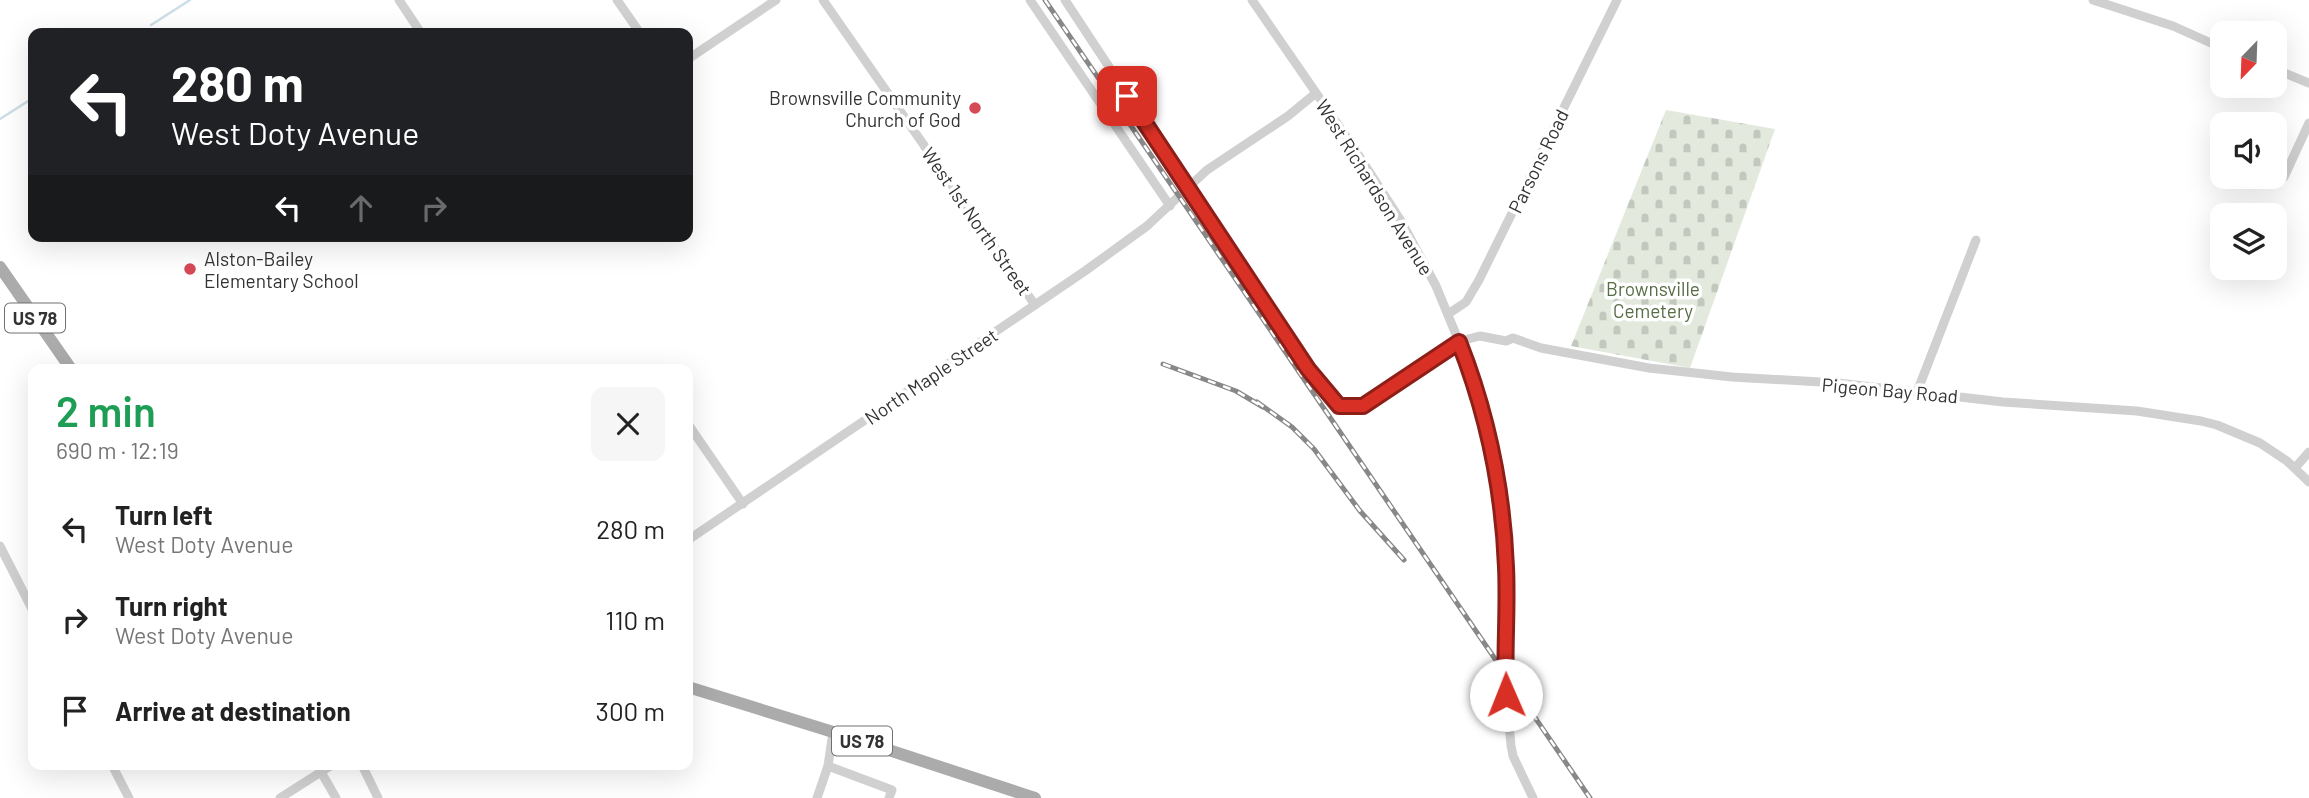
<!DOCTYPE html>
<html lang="en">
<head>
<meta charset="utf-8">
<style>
	body { margin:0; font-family:Barlow,sans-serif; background:#f6f6f6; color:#222; height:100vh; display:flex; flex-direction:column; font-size:26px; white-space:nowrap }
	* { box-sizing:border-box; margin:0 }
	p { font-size:23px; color:#767676 }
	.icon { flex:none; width:38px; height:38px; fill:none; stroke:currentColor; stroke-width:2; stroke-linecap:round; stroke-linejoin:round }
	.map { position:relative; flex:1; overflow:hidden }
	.details { position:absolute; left:28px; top:364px; width:665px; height:406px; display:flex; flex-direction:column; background:#fff; border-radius:14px; box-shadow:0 7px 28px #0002 }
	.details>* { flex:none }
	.top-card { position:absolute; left:28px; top:28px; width:665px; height:214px; border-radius:14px; box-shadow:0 7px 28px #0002; background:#202124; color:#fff; overflow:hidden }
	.needle { width:46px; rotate:203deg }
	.buttons { position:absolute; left:2210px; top:21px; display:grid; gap:14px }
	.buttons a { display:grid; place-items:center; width:77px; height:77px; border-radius:14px; background:#fff; box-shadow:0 7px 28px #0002; font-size:35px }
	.pin { position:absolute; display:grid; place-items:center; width:60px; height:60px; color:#fff; margin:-30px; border-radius:14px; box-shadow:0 4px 10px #0006 }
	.me { position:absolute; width:77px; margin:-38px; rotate:359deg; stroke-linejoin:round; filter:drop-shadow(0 0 5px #0008) }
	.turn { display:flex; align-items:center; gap:24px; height:147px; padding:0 28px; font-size:32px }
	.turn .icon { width:91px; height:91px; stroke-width:2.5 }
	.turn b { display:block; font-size:49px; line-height:60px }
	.lanes { display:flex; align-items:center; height:66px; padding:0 28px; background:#0003; justify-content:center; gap:35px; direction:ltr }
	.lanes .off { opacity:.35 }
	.round { display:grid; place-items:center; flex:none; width:74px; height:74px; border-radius:14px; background:#f6f6f6 }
	.summary { display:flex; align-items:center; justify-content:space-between; height:119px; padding:0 28px }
	h1 { font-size:42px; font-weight:600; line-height:52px; color:#1e9e55 }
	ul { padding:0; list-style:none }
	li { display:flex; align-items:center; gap:21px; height:91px; padding:0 28px }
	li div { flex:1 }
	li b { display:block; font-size:26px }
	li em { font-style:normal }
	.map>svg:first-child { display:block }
	.cemetery { fill:url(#cemetery-stones) }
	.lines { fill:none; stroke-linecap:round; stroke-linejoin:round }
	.stream { stroke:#ccdee7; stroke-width:2.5 }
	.minor { stroke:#d0d0d0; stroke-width:9 }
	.major { stroke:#ababab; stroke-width:12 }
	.rail-casing { stroke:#888; stroke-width:5 }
	.rail { stroke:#fff; stroke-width:2.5; stroke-dasharray:8; stroke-linecap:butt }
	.route-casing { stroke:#8d1f18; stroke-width:18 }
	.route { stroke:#d93025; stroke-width:12 }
	.poi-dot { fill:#d64957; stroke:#fff; stroke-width:2.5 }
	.labels { text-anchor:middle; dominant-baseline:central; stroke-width:7; stroke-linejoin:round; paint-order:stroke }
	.shield { fill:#fff; stroke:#707070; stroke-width:2 }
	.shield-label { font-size:18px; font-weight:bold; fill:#333 }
	.poi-label { font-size:19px; fill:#333; stroke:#fff; text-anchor:end }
	.street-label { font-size:19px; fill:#333; stroke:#fff }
	.park-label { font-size:19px; fill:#576b44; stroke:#fff }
</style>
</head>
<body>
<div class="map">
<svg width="2309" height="798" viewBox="0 0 2309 798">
	<defs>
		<pattern id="cemetery-stones" width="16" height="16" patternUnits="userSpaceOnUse" patternTransform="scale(1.75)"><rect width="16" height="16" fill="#e3e9dd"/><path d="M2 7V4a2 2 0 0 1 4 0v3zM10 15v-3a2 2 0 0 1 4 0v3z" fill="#c3c8be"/></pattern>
	</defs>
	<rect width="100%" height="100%" fill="#fff"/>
	<path class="cemetery" d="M 1666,110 L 1775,129 L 1690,368 L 1571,346 Z"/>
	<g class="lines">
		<g class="stream">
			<path d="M 151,25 L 190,0"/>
			<path d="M 137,33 L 139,32"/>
			<path d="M 0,119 L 33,98"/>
		</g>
		<g class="minor">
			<path d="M 399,0 L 421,33"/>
			<path d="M 617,0 L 640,33"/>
			<path d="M 823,0 L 1035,305"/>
			<path d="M 1030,0 L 1170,206"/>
			<path d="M 1065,0 L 1308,369 L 1339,406 L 1363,406 L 1444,351 L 1464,340 L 1480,336 L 1506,341 L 1513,338 L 1541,348 L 1649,368 L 1732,377 L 1838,383 L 2003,402 L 2137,411 L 2201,421 L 2217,425 L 2260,443 L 2287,461 L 2309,482"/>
			<path d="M 1252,0 L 1352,145 L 1401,221 L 1436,286 L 1464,354 L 1480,403 L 1501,504 L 1506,570 L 1506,695 L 1511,745 L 1513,756 L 1533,798"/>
			<path d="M 2093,0 L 2173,26 L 2222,48"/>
			<path d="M 688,59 L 776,0"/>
			<path d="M 2275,69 L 2309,83"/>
			<path d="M 2284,177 L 2309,123"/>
			<path d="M 1448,314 L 1466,302 L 1479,280 L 1617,0"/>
			<path d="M 1917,392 L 1976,240"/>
			<path d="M 688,424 L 743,504"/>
			<path d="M 2295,468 L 2309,452"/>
			<path d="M 688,540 L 1085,271 L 1147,226 L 1207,170 L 1288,116 L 1316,93"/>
			<path d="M 0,546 L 33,611"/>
			<path d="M 112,765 L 129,798"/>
			<path d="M 362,765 L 378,798"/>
			<path d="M 828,766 L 892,790 L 889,798"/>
			<path d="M 321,772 L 336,798"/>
			<path d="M 280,798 L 332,765"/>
			<path d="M 817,798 L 828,766 L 833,732"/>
		</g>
		<g class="major">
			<path d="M 0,267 L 71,369"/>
			<path d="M 688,687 L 846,736 L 1035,798"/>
		</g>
		<g class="rail-casing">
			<g id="rail">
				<path d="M 1045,0 L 1590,798"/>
				<path d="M 1163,364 L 1236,391 L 1263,407"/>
				<path d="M 1257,402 L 1292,427 L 1314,449 L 1360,511 L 1404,560"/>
			</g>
		</g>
		<use href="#rail" class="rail"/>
	</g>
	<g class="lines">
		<g class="route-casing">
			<path id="route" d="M 1127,96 L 1308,369 L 1339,406 L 1363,406 L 1459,342 C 1487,413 1503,491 1506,567 C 1508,609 1504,652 1506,695"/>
		</g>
		<use href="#route" class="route"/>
	</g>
	<g class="poi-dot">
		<circle cx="975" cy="108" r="7"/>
		<circle cx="190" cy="269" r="7"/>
	</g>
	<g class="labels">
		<g class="shield">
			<rect x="5" y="303.5" width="60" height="29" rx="5"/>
			<rect x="832" y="726.5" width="60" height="29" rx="5"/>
		</g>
		<g class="shield-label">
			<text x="35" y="318">US 78</text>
			<text x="862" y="741">US 78</text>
		</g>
		<g class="poi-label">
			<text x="961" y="97">Brownsville Community<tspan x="961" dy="22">Church of God</tspan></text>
			<text x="204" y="258" text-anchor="start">Alston-Bailey<tspan x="204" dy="22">Elementary School</tspan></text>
		</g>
		<g class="street-label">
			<text transform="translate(1538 161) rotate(-64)">Parsons Road</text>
			<text transform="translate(1375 187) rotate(58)">West Richardson Avenue</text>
			<text transform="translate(977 221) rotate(55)">West 1st North Street</text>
			<text transform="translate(931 376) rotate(-34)">North Maple Street</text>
			<text transform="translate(1890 390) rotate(5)">Pigeon Bay Road</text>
		</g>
		<g class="park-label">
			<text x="1653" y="288">Brownsville<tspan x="1653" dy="22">Cemetery</tspan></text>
		</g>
	</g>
</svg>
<div class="buttons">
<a><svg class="needle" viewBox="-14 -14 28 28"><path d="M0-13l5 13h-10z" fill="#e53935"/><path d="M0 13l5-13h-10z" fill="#767676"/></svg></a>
<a><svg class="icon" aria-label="sound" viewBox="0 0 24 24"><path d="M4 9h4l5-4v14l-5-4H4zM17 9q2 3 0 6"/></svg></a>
<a><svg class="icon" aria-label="layers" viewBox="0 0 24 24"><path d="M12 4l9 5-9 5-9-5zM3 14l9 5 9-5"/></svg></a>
</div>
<div class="pin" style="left:1127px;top:96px;background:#d93025"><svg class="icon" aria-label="arrive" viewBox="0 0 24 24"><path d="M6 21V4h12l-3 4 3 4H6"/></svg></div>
<svg class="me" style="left:1506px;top:695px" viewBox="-20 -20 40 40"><circle r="19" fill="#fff"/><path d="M0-13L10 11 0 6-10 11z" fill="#d93025"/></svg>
<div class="top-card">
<div class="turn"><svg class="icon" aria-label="left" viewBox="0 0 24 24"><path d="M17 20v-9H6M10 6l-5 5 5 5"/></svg><div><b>280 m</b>West Doty Avenue</div></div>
<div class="lanes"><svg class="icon" aria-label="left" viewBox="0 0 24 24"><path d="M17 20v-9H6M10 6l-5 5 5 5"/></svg><svg class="icon off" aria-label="ahead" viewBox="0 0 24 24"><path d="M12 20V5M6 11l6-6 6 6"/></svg><svg class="icon off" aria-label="right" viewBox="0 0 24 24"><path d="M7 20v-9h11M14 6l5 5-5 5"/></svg></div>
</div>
<section class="details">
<div class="summary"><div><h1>2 min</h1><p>690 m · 12:19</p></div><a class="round"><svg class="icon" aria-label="close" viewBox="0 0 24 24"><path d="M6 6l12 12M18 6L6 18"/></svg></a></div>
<ul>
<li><svg class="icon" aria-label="left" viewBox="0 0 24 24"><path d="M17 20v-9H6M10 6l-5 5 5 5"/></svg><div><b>Turn left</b><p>West Doty Avenue</p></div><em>280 m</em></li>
<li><svg class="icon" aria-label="right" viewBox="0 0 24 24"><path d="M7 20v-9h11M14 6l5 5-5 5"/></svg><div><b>Turn right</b><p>West Doty Avenue</p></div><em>110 m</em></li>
<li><svg class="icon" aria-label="arrive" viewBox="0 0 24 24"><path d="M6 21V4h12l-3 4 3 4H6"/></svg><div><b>Arrive at destination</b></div><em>300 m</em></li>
</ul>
</section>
</div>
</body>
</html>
